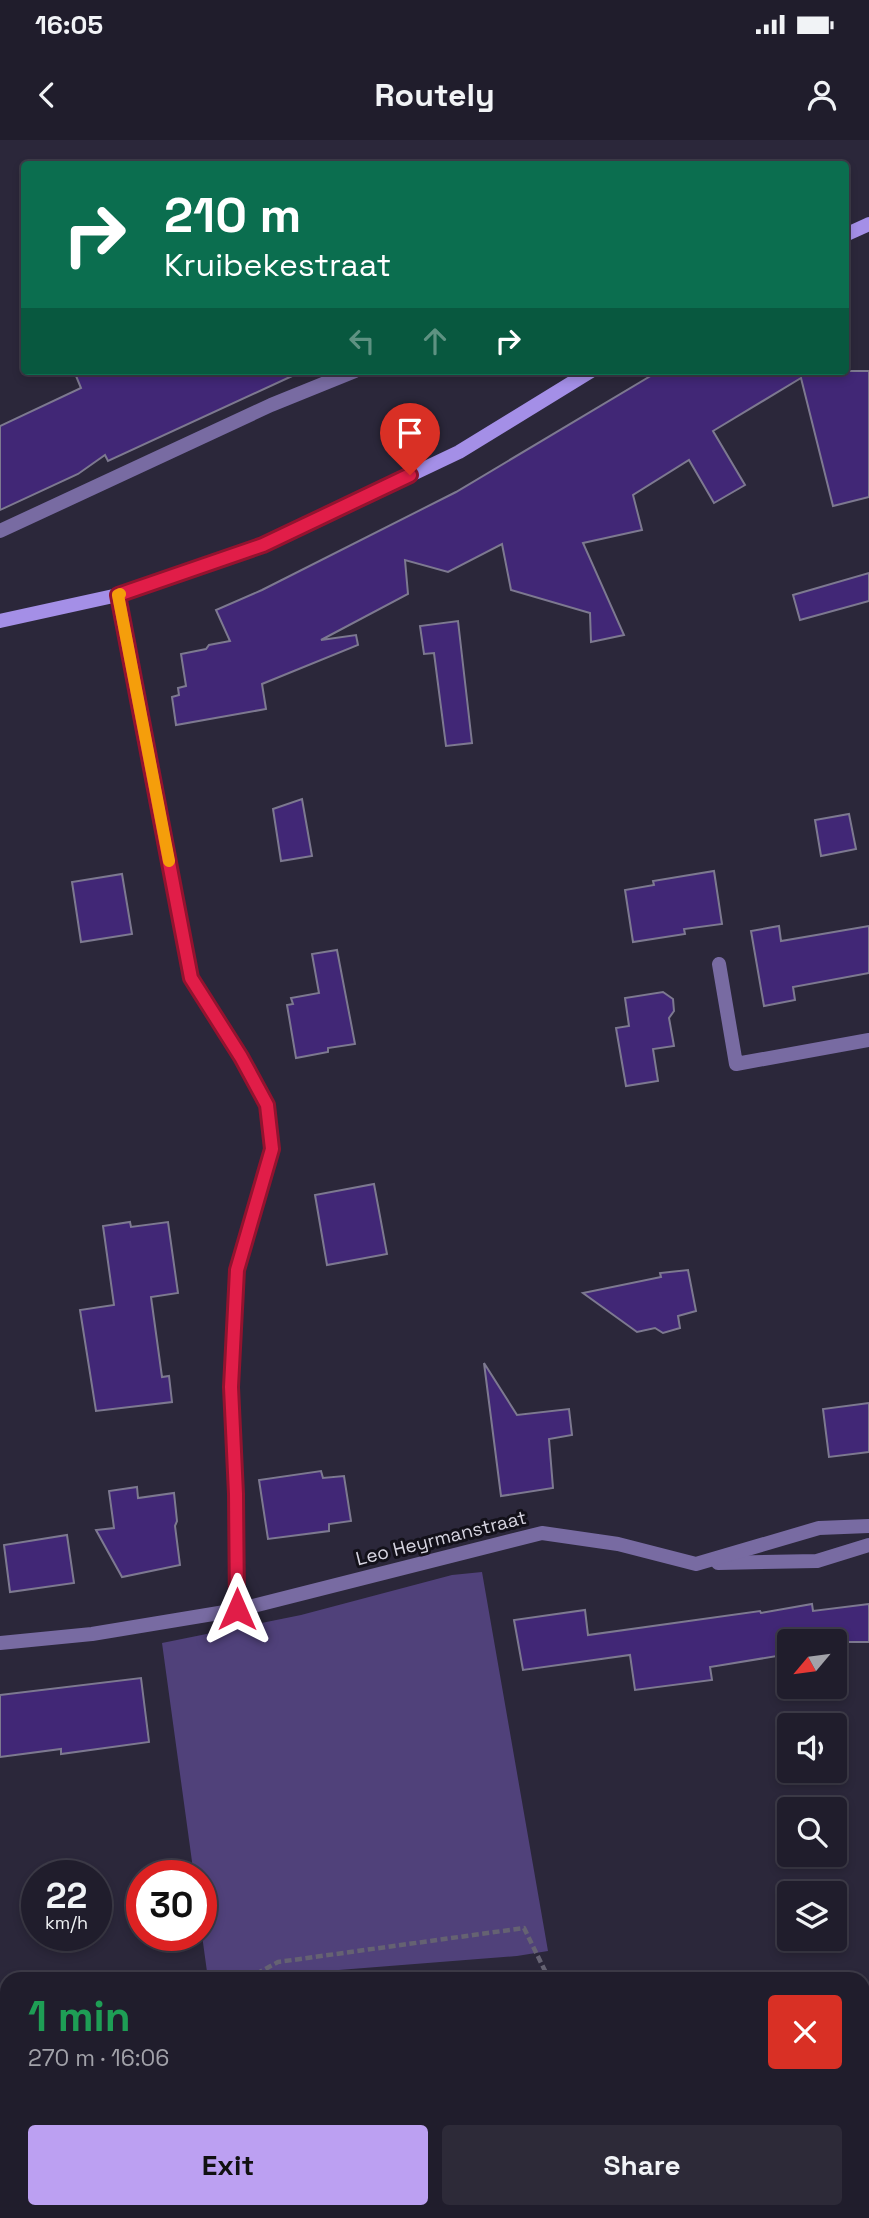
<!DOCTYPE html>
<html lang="en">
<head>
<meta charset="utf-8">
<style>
	body { margin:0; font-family:"Space Grotesk",sans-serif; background:#2d2a38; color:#f1f3f6; height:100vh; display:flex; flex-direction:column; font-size:26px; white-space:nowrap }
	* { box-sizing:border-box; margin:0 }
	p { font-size:23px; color:#a2a2a9 }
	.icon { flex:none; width:38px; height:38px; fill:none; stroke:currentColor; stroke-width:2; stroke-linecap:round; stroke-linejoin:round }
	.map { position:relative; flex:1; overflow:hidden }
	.sheet { position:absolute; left:0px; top:1832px; width:870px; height:247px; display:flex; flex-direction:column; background:#201d2c; border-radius:21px 21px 0 0; box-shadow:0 4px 10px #0003,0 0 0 2px #3d3b48 }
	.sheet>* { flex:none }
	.top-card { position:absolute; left:21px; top:21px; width:828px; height:214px; border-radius:7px; box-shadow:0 4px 10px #0003,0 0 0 2px #3d3b48; background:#0b6e4f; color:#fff; overflow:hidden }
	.needle { width:46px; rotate:241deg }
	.controls { position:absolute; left:777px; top:1489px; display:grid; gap:14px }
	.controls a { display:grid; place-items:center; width:70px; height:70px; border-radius:7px; background:#201d2c; box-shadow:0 4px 10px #0003,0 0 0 2px #3d3b48; font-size:35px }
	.speed { position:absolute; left:21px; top:1720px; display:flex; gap:14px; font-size:35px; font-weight:700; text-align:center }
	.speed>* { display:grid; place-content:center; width:91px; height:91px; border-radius:50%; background:#201d2c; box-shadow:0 4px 10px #0003,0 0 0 2px #3d3b48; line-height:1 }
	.speed small { font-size:18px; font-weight:400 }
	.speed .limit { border:10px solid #d22; background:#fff; color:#111 }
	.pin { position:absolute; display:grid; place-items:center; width:60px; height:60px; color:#fff; margin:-72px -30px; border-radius:50% 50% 50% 0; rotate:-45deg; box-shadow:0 0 7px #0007 }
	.pin .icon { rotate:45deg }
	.me { position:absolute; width:77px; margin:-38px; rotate:0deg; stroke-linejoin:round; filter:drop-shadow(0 0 5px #0008) }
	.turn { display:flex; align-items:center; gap:24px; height:147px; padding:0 28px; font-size:32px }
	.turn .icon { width:91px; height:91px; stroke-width:2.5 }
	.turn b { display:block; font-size:49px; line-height:60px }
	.lanes { display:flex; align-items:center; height:66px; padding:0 28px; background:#0003; justify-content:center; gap:35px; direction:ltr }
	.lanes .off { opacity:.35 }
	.round { display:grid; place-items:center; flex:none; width:74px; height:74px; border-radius:7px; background:#2d2a38 }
	.headline { display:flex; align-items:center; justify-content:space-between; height:119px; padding:0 28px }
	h1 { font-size:42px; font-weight:700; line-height:52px; color:#1e9e55 }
	.action { display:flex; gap:14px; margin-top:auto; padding:14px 28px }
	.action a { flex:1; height:80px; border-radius:7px; background:#bca0f2; color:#111; font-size:28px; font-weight:700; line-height:80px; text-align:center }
	.action a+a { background:#2d2a38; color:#f1f3f6 }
	.status { display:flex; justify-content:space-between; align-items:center; height:49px; padding:0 35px; background:#201d2c; direction:ltr }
	.status svg { height:19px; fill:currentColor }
	header { display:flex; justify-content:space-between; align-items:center; height:91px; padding:0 28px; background:#201d2c; font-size:32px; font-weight:700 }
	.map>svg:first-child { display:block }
	.green { fill:#50417a }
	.building { fill:#412776; stroke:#7d7990; stroke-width:2 }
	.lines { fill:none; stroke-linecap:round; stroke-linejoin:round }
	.path { stroke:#656272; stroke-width:4.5; stroke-dasharray:7 3.5; stroke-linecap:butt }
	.lane { stroke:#786ba2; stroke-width:14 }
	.street { stroke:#786ba2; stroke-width:14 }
	.secondary { stroke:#a48fe7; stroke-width:14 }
	.route-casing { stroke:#92132f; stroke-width:18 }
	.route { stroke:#e11d48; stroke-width:12 }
	.slow { stroke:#f59e0b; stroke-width:12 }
	.labels { text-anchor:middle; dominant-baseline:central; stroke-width:6; stroke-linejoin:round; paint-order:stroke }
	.street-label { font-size:19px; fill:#d6d4e0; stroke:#13111a }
</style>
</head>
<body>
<div class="status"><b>16:05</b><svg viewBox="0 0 49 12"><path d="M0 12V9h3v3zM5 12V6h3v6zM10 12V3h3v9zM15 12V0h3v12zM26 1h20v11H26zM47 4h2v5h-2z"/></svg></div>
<header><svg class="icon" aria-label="back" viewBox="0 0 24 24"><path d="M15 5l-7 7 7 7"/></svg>Routely<svg class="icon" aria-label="person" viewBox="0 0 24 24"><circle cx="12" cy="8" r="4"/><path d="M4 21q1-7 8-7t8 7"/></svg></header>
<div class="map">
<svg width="869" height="2078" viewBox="0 0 869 2078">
	<rect width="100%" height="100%" fill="#2b273a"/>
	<g class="green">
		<path d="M 482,1432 L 548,1811 L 517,1816 L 288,1834 L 288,1839 L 208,1839 L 201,1788 L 201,1736 L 194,1736 L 162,1503 L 301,1475 L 452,1435 Z"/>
		<path d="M 7,1876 L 7,2000 L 0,2001 L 0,1877 Z"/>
	</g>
	<g class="building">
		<path d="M 74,231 L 303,231 L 108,321 L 105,315 L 78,334 L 0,370 L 0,286 L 81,248 Z"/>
		<path d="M 659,231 L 869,231 L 869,357 L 833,366 L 801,238 L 713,291 L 745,345 L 714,363 L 689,320 L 633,355 L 642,390 L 583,403 L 624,495 L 591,502 L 590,473 L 511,450 L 502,404 L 448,432 L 405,420 L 408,454 L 321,500 L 356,495 L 358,505 L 262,544 L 266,569 L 176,585 L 172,557 L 179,555 L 178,548 L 186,546 L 181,514 L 206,509 L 209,505 L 230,501 L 216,470 L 262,450 L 456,352 Z"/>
		<path d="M 869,433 L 869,461 L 800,480 L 793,455 Z"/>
		<path d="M 458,481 L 472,603 L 446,606 L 434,513 L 424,514 L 420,486 Z"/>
		<path d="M 302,659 L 312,716 L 281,721 L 273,669 Z"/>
		<path d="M 849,674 L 856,709 L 821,716 L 815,680 Z"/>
		<path d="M 714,731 L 722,784 L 684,789 L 685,794 L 633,802 L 625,750 L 654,745 L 653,741 Z"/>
		<path d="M 122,734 L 132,794 L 81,802 L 72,742 Z"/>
		<path d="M 779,786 L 781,801 L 869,786 L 869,833 L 793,847 L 795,860 L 764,866 L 751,791 Z"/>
		<path d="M 337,810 L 355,904 L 328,908 L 328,912 L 296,918 L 287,865 L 293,864 L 291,858 L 319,853 L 312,814 Z"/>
		<path d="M 663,852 L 673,859 L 674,871 L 669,878 L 674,906 L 653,909 L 658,941 L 626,946 L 616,888 L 629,886 L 625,858 Z"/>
		<path d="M 374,1044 L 387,1114 L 327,1125 L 315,1055 Z"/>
		<path d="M 130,1082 L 131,1087 L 168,1082 L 178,1153 L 151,1157 L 162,1237 L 169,1236 L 172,1262 L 96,1271 L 80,1170 L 114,1165 L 103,1086 Z"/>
		<path d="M 688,1130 L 696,1171 L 678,1176 L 680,1188 L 663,1193 L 655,1188 L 637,1192 L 583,1153 L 661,1137 L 660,1133 Z"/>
		<path d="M 484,1223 L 517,1275 L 569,1269 L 572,1295 L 549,1299 L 553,1348 L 501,1356 Z"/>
		<path d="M 869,1263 L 869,1312 L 829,1317 L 823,1269 Z"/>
		<path d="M 321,1331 L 323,1338 L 344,1336 L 351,1381 L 329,1384 L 329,1391 L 268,1399 L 259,1340 Z"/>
		<path d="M 137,1347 L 138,1358 L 174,1353 L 177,1381 L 175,1386 L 180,1425 L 122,1437 L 96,1390 L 114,1388 L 109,1351 Z"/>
		<path d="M 67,1395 L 74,1443 L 10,1452 L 4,1405 Z"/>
		<path d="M 812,1464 L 813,1471 L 869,1464 L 869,1502 L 789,1502 L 789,1514 L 710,1527 L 712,1540 L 635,1550 L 630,1515 L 523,1530 L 514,1480 L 585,1470 L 588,1495 L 760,1471 L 761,1473 Z"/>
		<path d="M 141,1538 L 149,1602 L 61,1614 L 61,1609 L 0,1617 L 0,1555 Z"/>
	</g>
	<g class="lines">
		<g class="path">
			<path d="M 247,1839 L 278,1822 L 524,1788 L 549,1839"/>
			<path d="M 0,1880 L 7,1879"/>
			<path d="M 863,1905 L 869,1904"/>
		</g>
		<path class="lane" d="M 0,391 L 271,265 L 355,231"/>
		<g class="street">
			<path d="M 118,455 L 191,838 L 241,917 L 267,965 L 272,1009 L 237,1130 L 231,1247 L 236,1354 L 237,1470"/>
			<path d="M 719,824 L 736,924 L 869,900"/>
			<path d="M 718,1423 L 817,1421 L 869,1405"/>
			<path d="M 0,1503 L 92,1494 L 237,1470 L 542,1393 L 618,1404 L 696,1424 L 819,1388 L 869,1386"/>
		</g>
		<g class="secondary">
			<path d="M 845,95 L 869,84"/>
			<path d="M 0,481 L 118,455 L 263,405 L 459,312 L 591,231"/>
		</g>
	</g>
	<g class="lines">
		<g class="route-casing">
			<path id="route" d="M 237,1469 L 236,1354 L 231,1247 L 237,1130 L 272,1009 L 267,965 L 241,917 L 191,838 L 118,455 L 263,405 L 410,335"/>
		</g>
		<use href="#route" class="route"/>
		<path class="slow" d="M 120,454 L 118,455 L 169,721"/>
	</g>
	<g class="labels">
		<g class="street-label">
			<text transform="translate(441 1398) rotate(-14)">Leo Heyrmanstraat</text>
		</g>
	</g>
</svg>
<div class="controls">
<a><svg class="needle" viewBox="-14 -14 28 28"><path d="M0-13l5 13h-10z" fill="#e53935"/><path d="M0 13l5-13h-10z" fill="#a2a2a9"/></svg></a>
<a><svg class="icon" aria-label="sound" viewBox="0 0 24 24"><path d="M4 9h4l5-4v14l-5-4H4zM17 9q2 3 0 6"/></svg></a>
<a><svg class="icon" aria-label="search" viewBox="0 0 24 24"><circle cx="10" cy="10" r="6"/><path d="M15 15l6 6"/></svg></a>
<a><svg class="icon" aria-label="layers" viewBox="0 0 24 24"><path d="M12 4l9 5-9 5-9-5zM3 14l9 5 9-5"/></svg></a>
</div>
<div class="speed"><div>22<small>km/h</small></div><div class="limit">30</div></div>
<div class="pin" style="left:410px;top:335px;background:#d93025"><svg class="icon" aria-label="arrive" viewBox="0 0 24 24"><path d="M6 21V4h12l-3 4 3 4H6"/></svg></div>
<svg class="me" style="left:237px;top:1469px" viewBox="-20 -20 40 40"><path d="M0-17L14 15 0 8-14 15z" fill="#e11d48" stroke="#fff" stroke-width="4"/></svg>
<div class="top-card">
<div class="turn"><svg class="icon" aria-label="right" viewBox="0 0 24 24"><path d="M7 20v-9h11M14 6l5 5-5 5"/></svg><div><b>210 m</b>Kruibekestraat</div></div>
<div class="lanes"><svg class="icon off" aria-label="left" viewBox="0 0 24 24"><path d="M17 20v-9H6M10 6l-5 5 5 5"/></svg><svg class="icon off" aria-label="ahead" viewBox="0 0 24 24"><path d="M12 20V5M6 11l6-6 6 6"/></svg><svg class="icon" aria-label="right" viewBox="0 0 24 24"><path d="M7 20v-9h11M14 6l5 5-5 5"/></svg></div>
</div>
<section class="sheet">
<div class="headline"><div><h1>1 min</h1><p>270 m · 16:06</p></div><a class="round" style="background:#d93025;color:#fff"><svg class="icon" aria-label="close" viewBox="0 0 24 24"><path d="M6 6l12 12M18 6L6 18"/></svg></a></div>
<div class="action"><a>Exit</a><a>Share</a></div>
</section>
</div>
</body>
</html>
